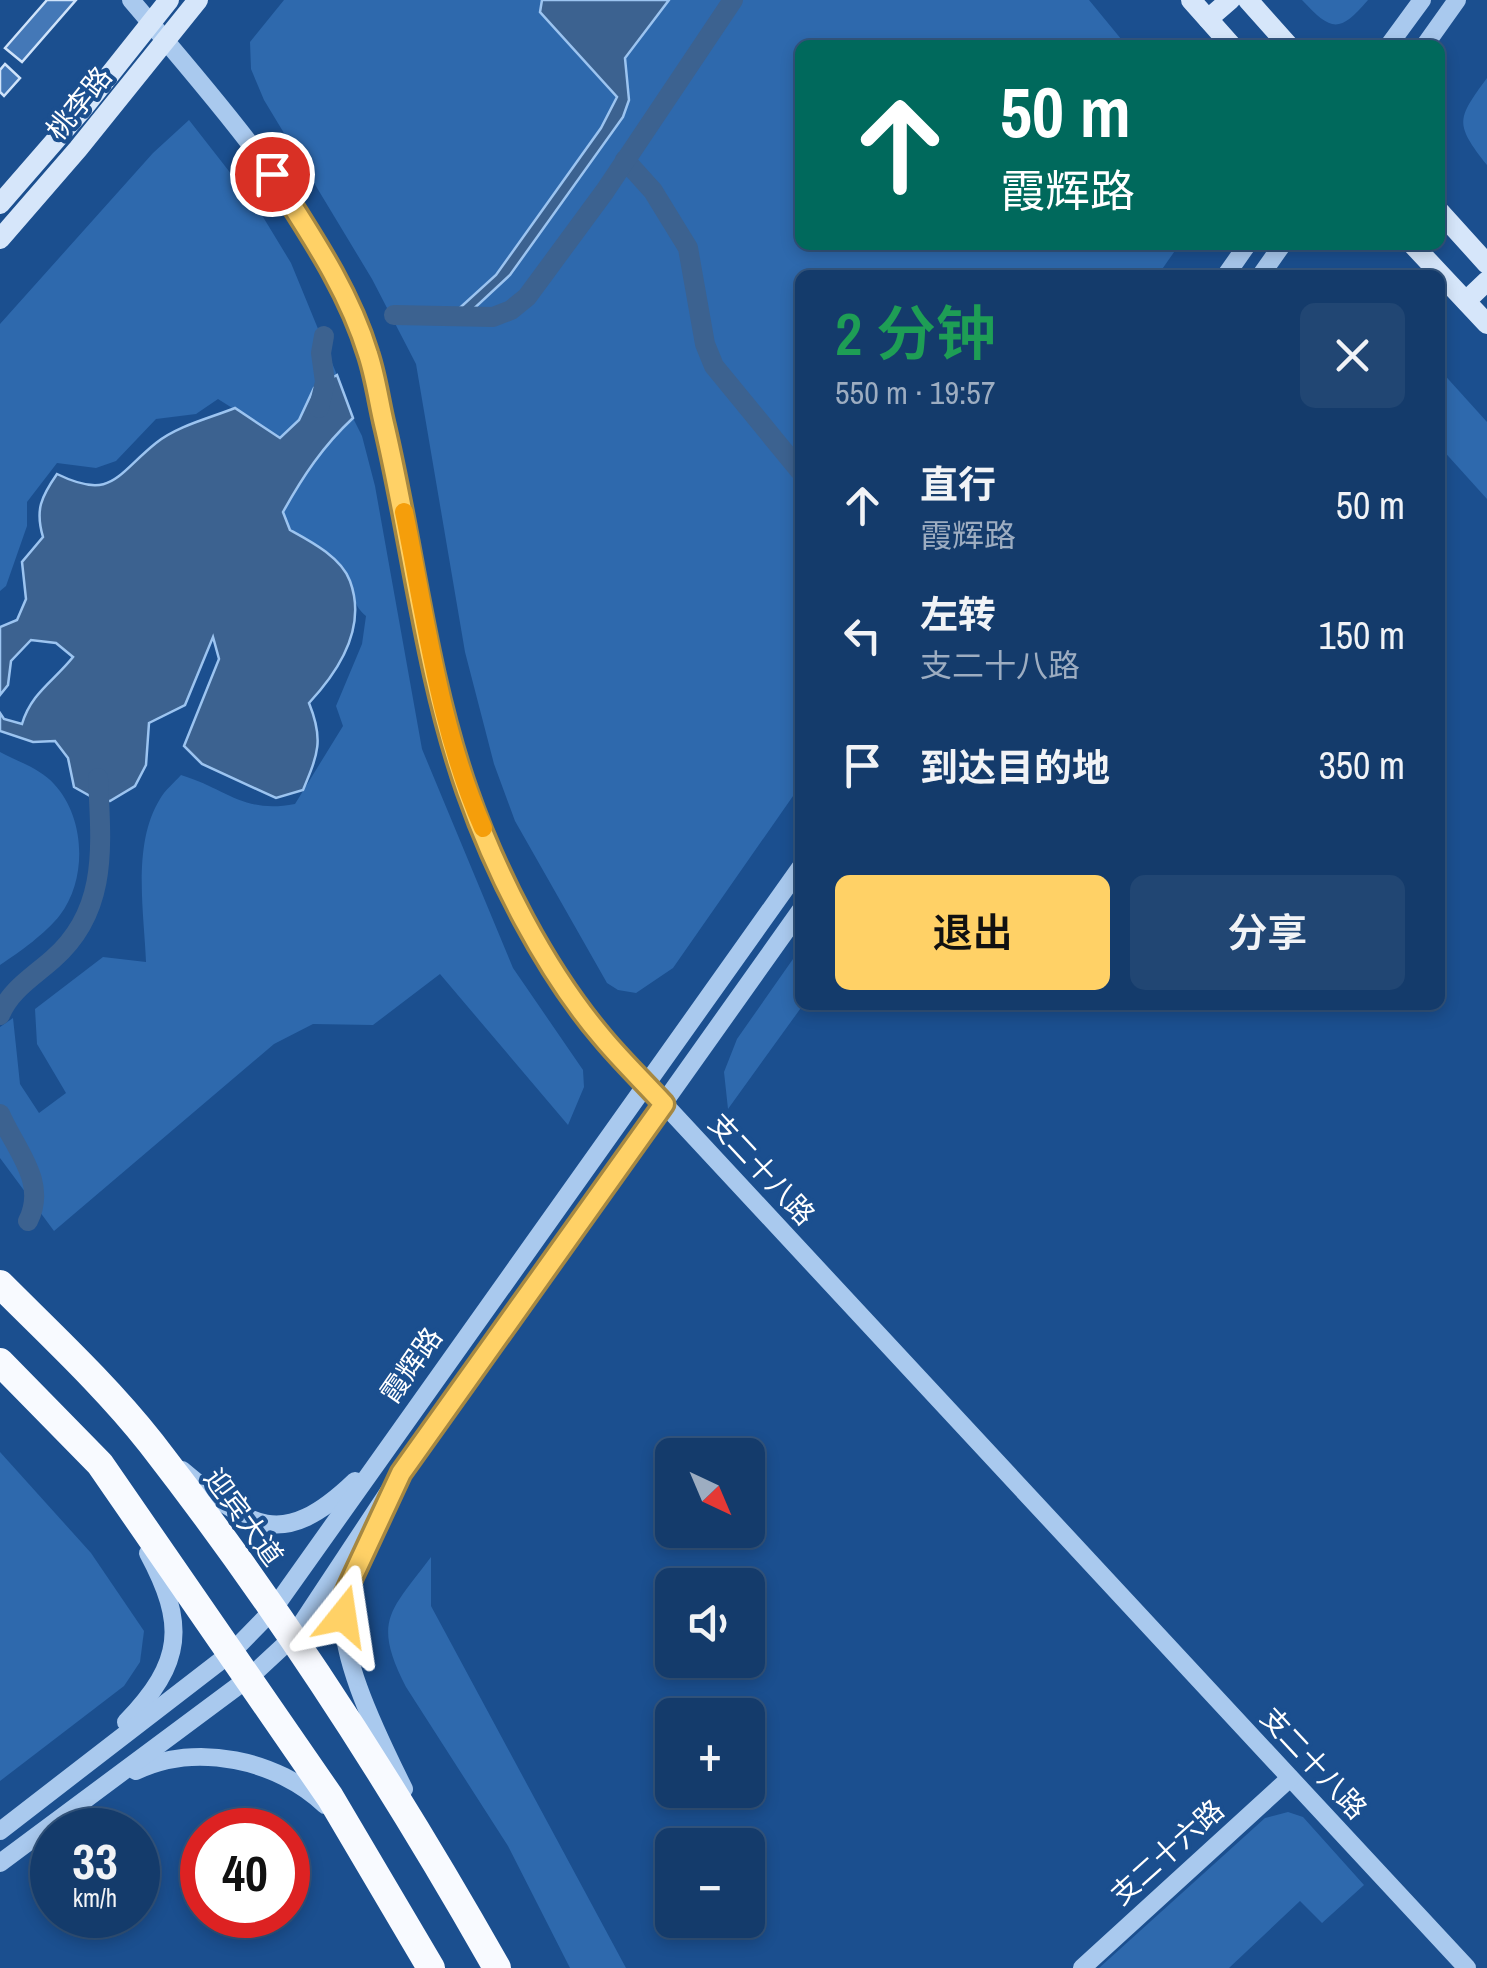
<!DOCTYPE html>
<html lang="zh">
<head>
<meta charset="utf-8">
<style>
	body { margin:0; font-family:"Archivo Narrow","Noto Sans SC",sans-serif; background:#214673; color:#f1f3f6; height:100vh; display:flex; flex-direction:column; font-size:38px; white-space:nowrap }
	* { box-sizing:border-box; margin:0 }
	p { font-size:32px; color:#9dadc1 }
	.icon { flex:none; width:55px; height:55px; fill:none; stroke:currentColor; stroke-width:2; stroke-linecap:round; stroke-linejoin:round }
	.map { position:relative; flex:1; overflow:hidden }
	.side { position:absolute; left:795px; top:270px; width:650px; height:740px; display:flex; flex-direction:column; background:#143b6b; border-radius:15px; box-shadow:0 5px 15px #0003,0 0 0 2px #33557e }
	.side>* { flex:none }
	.top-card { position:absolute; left:795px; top:40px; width:650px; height:210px; border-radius:15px; box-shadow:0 5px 15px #0003,0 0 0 2px #33557e; background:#00695c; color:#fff; overflow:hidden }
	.needle { width:65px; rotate:136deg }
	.controls { position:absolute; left:655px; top:1438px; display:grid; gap:20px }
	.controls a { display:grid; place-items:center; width:110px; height:110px; border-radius:15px; background:#143b6b; box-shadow:0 5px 15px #0003,0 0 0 2px #33557e; font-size:50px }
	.speed { position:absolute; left:30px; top:1808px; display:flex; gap:20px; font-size:50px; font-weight:700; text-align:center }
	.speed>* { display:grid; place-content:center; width:130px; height:130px; border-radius:50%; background:#143b6b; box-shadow:0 5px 15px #0003,0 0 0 2px #33557e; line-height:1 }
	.speed small { font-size:25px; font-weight:400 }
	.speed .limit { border:15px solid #d22; background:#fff; color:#111 }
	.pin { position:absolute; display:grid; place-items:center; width:85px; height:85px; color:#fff; margin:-42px; border:5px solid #fff; border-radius:50%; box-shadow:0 2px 10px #0007 }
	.me { position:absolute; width:110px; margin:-55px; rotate:15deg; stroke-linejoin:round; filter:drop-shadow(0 0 8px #0008) }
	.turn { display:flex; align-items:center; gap:35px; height:210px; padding:0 40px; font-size:45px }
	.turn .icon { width:130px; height:130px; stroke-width:2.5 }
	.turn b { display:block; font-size:70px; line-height:85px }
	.round { display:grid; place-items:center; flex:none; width:105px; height:105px; border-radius:15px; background:#214673 }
	.summary { display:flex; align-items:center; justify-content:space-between; height:170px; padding:0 40px }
	h1 { font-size:60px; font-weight:600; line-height:75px; color:#1e9e55 }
	.action { display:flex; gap:20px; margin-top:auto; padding:20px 40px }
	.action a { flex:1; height:115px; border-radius:15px; background:#ffd166; color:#111; font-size:40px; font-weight:600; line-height:115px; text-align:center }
	.action a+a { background:#214673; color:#f1f3f6 }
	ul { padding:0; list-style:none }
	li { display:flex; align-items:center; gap:30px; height:130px; padding:0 40px }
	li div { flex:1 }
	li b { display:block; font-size:38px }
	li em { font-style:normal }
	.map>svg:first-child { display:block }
	.green { fill:#2e69ad }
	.water { fill:#3c6290; stroke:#9cc4f0; stroke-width:2.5 }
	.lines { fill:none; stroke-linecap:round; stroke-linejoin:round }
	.canal { stroke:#3c6290; stroke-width:20 }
	.building { fill:#4478b7; stroke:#cfe3fa; stroke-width:2.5 }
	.tertiary { stroke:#a9c9ee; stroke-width:18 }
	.secondary { stroke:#d6e6fa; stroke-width:20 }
	.trunk { stroke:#f8faff; stroke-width:28 }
	.route-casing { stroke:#a68842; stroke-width:25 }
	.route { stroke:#ffd166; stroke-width:18 }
	.slow { stroke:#f59e0b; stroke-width:18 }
	.labels { text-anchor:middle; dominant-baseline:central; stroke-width:8; stroke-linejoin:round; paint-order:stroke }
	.street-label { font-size:28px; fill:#fff; stroke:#1b4f8f }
</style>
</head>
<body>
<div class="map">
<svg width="1487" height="1968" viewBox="0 0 1487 1968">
	<rect width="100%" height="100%" fill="#1b4f8f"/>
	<g class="green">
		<path d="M 284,0 L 1089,0 L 1126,45 L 800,45 L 800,245 L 1179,245 L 1158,275 L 800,275 L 800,786 L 673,968 L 636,993 L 618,990 L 607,983 L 515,821 L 494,764 L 465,652 L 416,364 L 372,279 L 264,100 L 251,69 L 250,42 Z"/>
		<path d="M 1302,0 L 1368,0 C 1339,34 1331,31 1302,0 Z"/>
		<path d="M 1487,78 L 1487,165 C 1454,123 1457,119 1487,78 Z"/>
		<path d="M 189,120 L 257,207 L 291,263 L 337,375 L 314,388 L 299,420 L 280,438 L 218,399 L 196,414 L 156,419 L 116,461 L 96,468 L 57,463 L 27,502 L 27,526 L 6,586 L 0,591 L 0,324 L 153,153 Z"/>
		<path d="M 1440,370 L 1487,422 L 1487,499 L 1440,447 Z"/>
		<path d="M 353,418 L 362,436 L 375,486 L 422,749 L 513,968 L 583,1070 L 584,1087 L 568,1125 L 440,974 L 373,1025 L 313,1024 L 274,1044 L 54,1231 L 0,1158 L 0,1027 L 13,1018 L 20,1084 L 39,1113 L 66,1093 L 37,1044 L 35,1009 L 103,957 L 146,962 C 144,912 132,844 160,799 C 165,790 174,783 181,775 C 227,789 243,814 295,804 L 343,726 L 336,706 L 362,644 L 366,616 C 353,605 355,597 350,581 C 341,558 310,541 289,530 L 283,512 C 303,476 323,446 353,418 Z"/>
		<path d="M 0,752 C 17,761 41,769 54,784 C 85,817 88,878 60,915 C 46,933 20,952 0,965 Z"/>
		<path d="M 800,949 L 800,1005 L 803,1005 L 728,1109 L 724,1072 L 737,1039 Z"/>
		<path d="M 0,1452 L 91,1553 L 144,1631 L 140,1662 L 124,1686 L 0,1781 Z"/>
		<path d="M 431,1557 L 431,1606 L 626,1968 L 570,1968 L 508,1846 L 406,1687 C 372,1620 390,1612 431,1557 Z"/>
		<path d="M 1288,1812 L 1303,1817 L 1364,1885 L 1322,1923 L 1300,1901 L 1229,1968 L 1099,1968 L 1265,1818 Z"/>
	</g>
	<g class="water">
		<path d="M 542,0 L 669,0 L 625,58 L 629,100 L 623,117 L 510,275 L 466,316 L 452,315 L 496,275 L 601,128 L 617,97 L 540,12 Z"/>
		<path d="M 337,375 L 353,418 C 323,446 303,476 283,512 L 290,530 C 310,541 341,557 350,581 C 367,627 339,671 309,703 C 324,740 318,754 303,790 L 276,798 L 202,764 L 184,746 L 219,659 L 213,637 L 185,705 L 149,723 L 146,765 L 135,786 L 110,801 L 99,801 L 74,787 L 68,758 L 55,741 L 33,742 L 0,731 L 0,713 L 4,719 L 22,724 C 31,693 54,681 73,657 L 56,643 L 31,640 L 11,661 L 8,685 L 0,695 L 0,627 L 17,620 L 26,599 L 22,562 L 43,537 C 35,510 41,497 57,474 C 112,501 116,475 156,443 C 177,426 210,418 235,408 L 280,438 L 299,420 L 314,388 Z"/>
	</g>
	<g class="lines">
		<g class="canal">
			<path d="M 625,160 L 653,191 L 688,248 L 705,344 L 714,366 L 800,471"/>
			<path d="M 394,315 L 493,317 L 511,310 L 527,297 L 605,191 L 733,0"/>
			<path d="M 319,408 L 325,382 L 321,353 L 324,336"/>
			<path d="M 0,1015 C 10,990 34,976 53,959 C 109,910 101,845 98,778"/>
			<path d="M 0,1114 C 15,1149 48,1182 28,1221"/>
		</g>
	</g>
	<g class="building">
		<path d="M 47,0 L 76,0 L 22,62 L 5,48 Z"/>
		<path d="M 5,64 L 20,78 L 4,96 L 0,92 L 0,70 Z"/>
	</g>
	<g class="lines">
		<g class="tertiary">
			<path d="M 131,0 C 210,93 295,188 347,299 C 365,338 374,380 384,422 C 403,508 416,595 436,681 C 458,775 493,871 544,954 C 561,982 581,1008 600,1035 L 1467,1968"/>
			<path d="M 1389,45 L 1422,0"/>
			<path d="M 1425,45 L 1457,0"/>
			<path d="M 1226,275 L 1247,245"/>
			<path d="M 1261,275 L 1282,245"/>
			<path d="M 182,1470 C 250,1527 281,1552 355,1481"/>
			<path d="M 370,1538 C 361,1556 350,1576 345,1596 C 332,1647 381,1742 404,1789"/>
			<path d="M 126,1722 C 184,1662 186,1624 148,1553"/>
			<path d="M 136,1771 C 196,1742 278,1760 325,1805"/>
			<path d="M 0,1831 L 232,1652 L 272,1611 L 800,868"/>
			<path d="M 0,1863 L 250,1677 L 292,1638 L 401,1473 L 800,911"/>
			<path d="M 1082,1968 L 1290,1778"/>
		</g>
		<g class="secondary">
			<path d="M 1191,0 L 1231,45"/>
			<path d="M 1248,0 L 1288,45"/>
			<path d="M 1208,19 L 1230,0"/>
			<path d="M 0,204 L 80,112 L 169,0"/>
			<path d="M 1440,212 L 1487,264"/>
			<path d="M 0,239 L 78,149 L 198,0"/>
			<path d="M 1413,245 L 1487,324"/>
			<path d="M 1466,301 L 1487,281"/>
		</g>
		<g class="trunk">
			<path d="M 0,1284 C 51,1335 106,1386 151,1443 C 280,1609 394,1786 497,1968"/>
			<path d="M 0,1362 L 100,1464 L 330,1797 L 431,1968"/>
		</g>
	</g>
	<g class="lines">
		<g class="route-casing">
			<path id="route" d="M 272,174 C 308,231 348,288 368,354 C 376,378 379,404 385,428 C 413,548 426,674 467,791 C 496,874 545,970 602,1037 C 621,1060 643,1081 664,1104 L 401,1473 L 353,1576 L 344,1596 L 343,1616"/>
		</g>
		<use href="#route" class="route"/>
		<path class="slow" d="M 404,512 C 426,619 439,728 483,828"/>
	</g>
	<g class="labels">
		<g class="street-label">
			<text transform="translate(79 103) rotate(-51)">桃李路</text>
			<text transform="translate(762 1169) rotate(47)">支二十八路</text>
			<text transform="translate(411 1365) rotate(-55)">霞辉路</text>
			<text transform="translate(244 1517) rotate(54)">迎宾大道</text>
			<text transform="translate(1314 1763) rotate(47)">支二十八路</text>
			<text transform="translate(1167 1852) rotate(-42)">支二十六路</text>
		</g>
	</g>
</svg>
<div class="controls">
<a><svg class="needle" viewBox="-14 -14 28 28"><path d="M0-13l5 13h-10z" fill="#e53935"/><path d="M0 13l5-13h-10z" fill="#9dadc1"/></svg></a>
<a><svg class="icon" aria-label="sound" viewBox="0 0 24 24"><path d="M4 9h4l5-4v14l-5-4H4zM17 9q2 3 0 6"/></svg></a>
<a>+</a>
<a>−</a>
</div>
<div class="speed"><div>33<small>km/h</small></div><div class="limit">40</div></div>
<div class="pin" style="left:272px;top:174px;background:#d93025"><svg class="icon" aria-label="arrive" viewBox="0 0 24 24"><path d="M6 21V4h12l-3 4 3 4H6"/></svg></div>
<svg class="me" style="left:343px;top:1616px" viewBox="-20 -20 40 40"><path d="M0-17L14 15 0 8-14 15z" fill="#ffd166" stroke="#fff" stroke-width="4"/></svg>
<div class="top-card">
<div class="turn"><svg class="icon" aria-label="ahead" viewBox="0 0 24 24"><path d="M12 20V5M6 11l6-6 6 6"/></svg><div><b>50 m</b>霞辉路</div></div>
</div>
<section class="side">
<div class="summary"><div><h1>2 分钟</h1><p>550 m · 19:57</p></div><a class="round"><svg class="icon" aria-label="close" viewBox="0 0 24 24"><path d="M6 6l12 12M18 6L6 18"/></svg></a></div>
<ul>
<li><svg class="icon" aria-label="ahead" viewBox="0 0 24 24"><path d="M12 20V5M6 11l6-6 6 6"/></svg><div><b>直行</b><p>霞辉路</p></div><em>50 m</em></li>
<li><svg class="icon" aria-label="left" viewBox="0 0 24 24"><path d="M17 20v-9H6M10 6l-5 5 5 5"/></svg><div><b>左转</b><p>支二十八路</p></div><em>150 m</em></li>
<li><svg class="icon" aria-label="arrive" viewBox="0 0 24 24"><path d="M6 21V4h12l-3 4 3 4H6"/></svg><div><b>到达目的地</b></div><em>350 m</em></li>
</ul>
<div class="action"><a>退出</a><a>分享</a></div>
</section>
</div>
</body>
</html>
